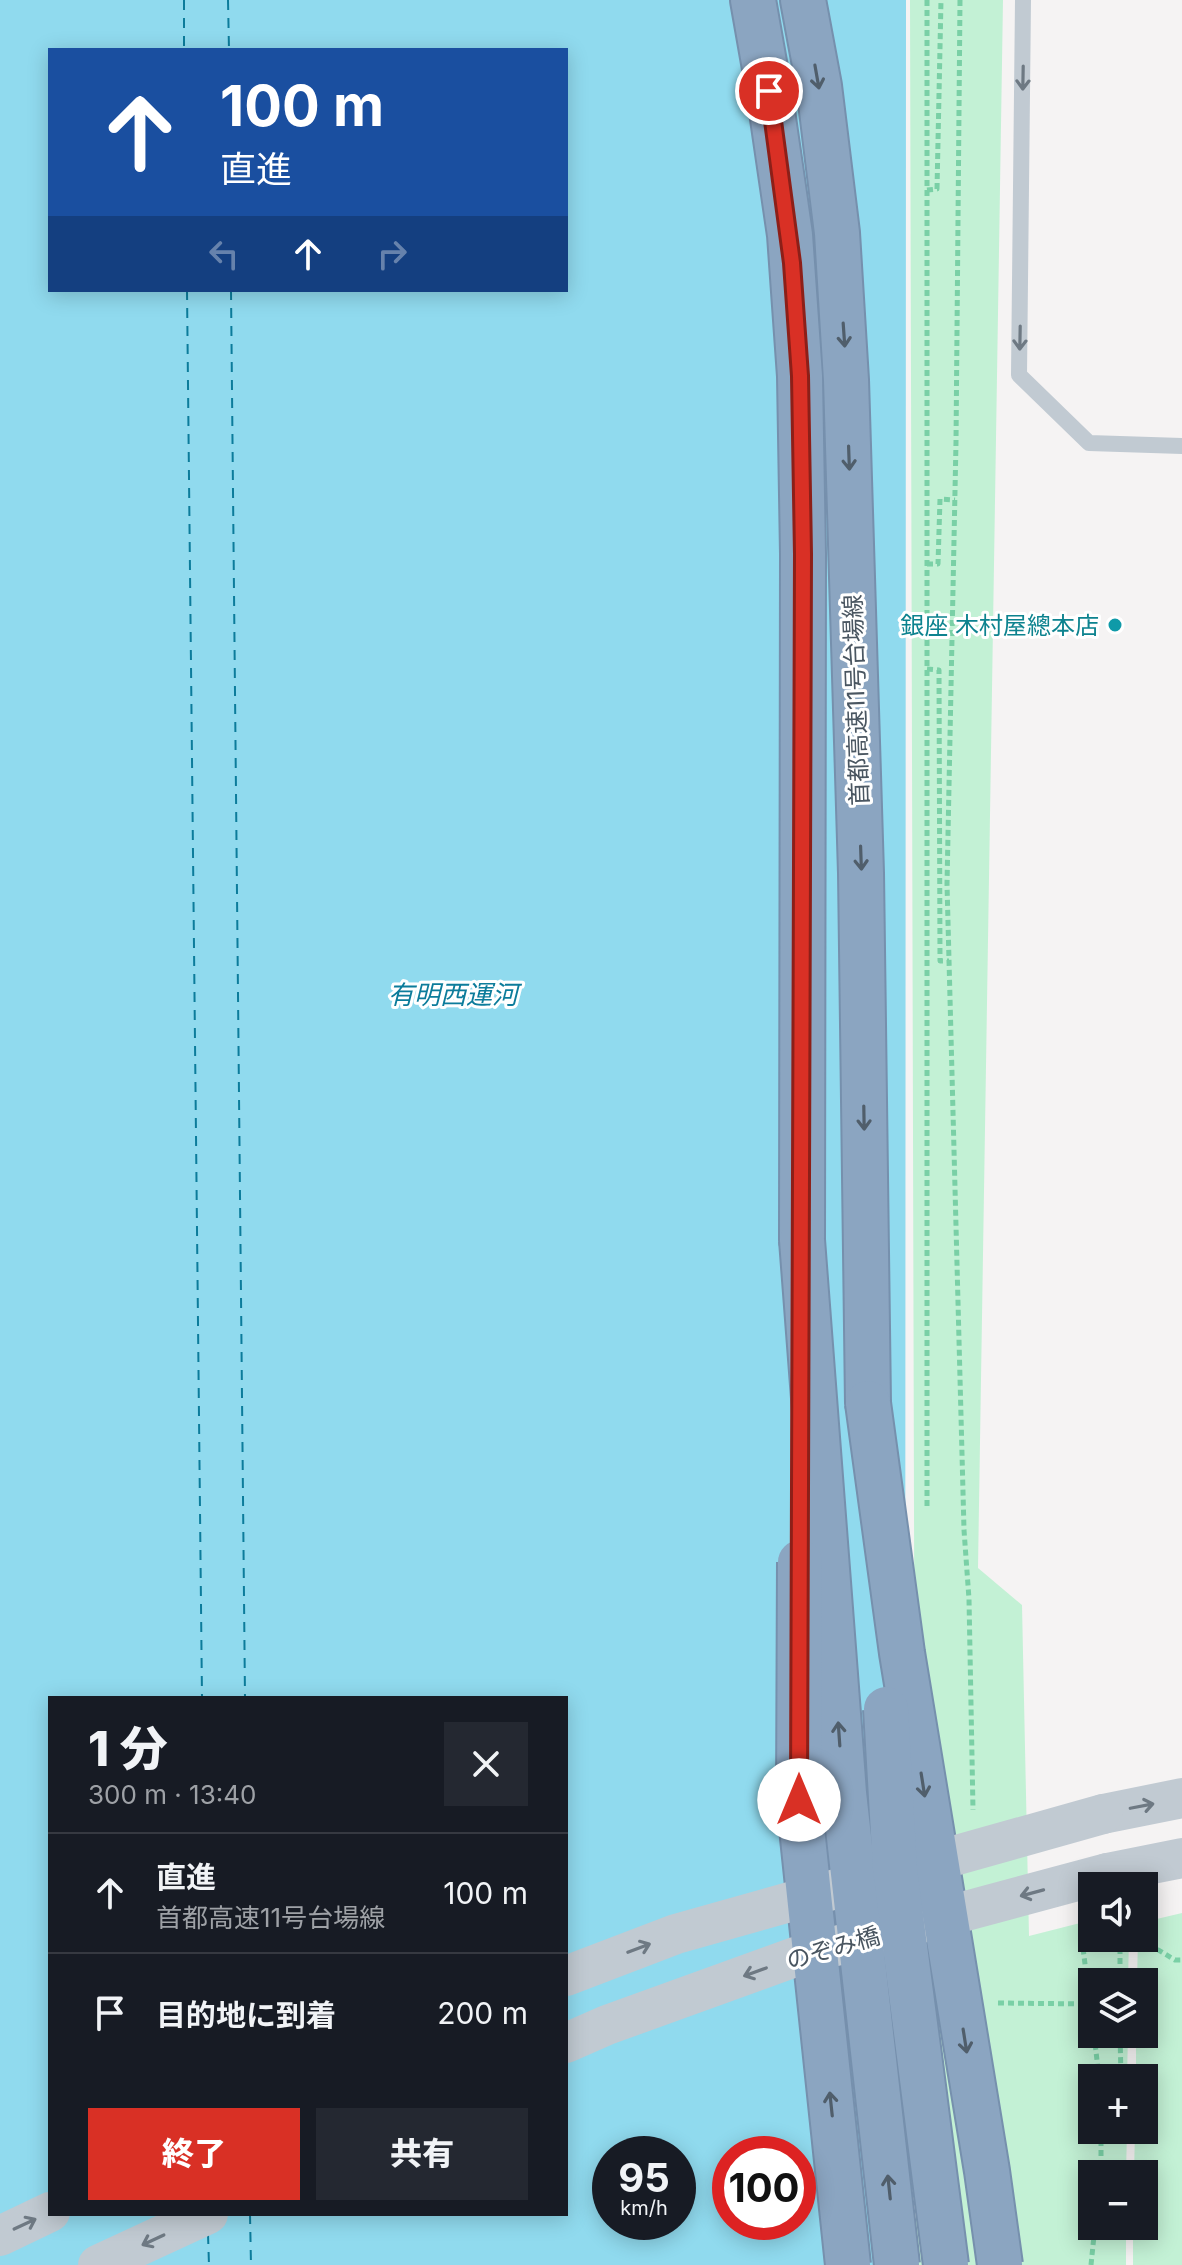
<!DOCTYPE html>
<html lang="ja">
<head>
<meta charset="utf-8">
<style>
	body { margin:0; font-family:Inter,"Noto Sans JP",sans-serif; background:#242831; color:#f1f3f6; height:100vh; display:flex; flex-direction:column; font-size:30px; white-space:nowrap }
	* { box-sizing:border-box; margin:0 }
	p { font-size:26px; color:#9ea1a6 }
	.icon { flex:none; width:44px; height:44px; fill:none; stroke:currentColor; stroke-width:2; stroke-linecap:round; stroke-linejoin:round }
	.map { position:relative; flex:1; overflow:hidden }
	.side { position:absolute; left:48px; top:1696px; width:520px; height:520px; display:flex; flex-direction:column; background:#171b24; border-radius:0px; box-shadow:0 4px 20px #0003 }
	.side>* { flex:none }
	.guide { position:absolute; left:48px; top:48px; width:520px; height:244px; border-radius:0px; box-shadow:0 4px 20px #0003; background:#1a4fa0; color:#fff; overflow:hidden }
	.fabs { position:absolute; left:1078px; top:1872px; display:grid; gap:16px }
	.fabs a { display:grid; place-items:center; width:80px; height:80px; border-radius:0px; background:#171b24; box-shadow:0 4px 20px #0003; font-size:40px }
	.speed { position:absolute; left:592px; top:2136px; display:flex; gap:16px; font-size:40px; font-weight:700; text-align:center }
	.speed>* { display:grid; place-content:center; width:104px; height:104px; border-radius:50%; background:#171b24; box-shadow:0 4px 20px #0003; line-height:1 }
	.speed small { font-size:20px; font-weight:400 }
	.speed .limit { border:12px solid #d22; background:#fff; color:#111 }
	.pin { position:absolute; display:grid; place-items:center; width:68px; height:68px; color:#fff; margin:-34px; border:4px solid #fff; border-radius:50%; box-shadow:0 2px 8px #0007 }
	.me { position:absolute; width:88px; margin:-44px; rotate:0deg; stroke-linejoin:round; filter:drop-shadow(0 0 6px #0008) }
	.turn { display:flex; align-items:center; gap:28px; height:168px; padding:0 40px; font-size:36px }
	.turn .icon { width:104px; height:104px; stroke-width:2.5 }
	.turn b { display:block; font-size:56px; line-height:68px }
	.lanes { display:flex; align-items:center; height:76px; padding:0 40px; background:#0003; justify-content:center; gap:40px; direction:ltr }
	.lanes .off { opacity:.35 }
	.round { display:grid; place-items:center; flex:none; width:84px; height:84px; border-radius:0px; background:#242831 }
	.head { display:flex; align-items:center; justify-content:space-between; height:136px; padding:0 40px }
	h1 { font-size:48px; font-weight:800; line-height:60px }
	.action { display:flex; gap:16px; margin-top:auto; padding:16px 40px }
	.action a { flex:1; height:92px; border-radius:0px; background:#d93025; color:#fff; font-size:32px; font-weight:800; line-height:92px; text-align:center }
	.action a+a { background:#242831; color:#f1f3f6 }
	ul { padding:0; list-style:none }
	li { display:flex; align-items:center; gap:24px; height:120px; padding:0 40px; border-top:2px solid #363941 }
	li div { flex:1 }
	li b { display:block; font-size:30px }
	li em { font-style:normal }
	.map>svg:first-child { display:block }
	.green { fill:#c3f1d5 }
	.water { fill:#90daee; fill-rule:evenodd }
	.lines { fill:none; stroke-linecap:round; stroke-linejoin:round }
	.ferry { stroke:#0c7c9b; stroke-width:2; stroke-dasharray:10 8; stroke-linecap:butt }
	.motorway-casing { stroke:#7690ad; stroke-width:48 }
	.path { stroke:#7ad0a6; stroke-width:5; stroke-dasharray:6 4; stroke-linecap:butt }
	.service { stroke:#c1cad2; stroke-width:16 }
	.tertiary { stroke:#c1cad2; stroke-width:40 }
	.motorway { stroke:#8ba5c1; stroke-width:44 }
	.motorway-bridge-casing { stroke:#7690ad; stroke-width:48; stroke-linecap:butt }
	.tertiary-bridge { stroke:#c1cad2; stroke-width:40 }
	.motorway-bridge { stroke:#8ba5c1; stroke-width:44 }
	.oneway { stroke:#505e6b }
	.oneway2 { stroke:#6e7983 }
	.route-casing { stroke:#8d1f18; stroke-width:20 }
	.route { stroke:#d93025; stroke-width:14 }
	.culture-dot { fill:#0f9aa8; stroke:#fff; stroke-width:3 }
	.labels { text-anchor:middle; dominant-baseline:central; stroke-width:6; stroke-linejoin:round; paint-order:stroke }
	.culture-label { font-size:24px; fill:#0d838f; stroke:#fff; text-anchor:end }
	.street-label { font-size:24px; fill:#4a5661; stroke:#fff }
	.water-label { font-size:26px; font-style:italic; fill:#0c7c9b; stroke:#fff }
</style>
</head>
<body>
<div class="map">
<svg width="1182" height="2265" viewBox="0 0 1182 2265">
	<rect width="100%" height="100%" fill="#f5f3f3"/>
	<g class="green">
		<path d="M 910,0 L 1003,0 L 978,1568 L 1022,1605 L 1029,1936 L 1092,1920 L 1092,1938 L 1129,1938 L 1128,1982 L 1092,1982 L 1092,2034 L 1128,2034 L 1127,2078 L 1092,2078 L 1092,2130 L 1127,2130 L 1126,2174 L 1092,2174 L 1092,2226 L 1126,2226 L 1126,2265 L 916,2265 Z"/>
		<path d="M 1182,1913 L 1182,2265 L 1133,2265 L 1133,2226 L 1144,2226 L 1144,2174 L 1134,2174 L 1135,2130 L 1144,2130 L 1144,2078 L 1136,2078 L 1136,2034 L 1144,2034 L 1144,1982 L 1137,1982 L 1138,1938 L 1144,1938 L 1144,1922 Z"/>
	</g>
	<path class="water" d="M 0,0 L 906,0 L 905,2265 L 0,2265 ZM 50,50 L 566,50 L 566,290 L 50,290 ZM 50,1698 L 566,1698 L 566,2214 L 50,2214 ZM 610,2154 L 678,2154 L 678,2222 L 610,2222 ZM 730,2154 L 798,2154 L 798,2222 L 730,2222 Z"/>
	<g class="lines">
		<g class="ferry">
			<path d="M 184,0 L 184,50"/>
			<path d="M 228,0 L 229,50"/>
			<path d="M 187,290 L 202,1698"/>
			<path d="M 231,290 L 245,1698"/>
			<path d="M 250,2214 L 251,2265"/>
			<path d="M 208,2234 L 209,2265"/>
		</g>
		<g class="motorway-casing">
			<g id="motorway">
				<path d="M 753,0 L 769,91 L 790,235 L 800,376 L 803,554 L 802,1240"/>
				<path d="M 803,0 L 819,86 L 837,233 L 846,380 L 861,873 L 868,1403"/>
			</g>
		</g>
		<g class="path">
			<path d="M 927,0 L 927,1510"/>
			<path d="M 960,0 L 956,442 L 947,884 L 964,1530 L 969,1599 L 973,1810"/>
			<path d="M 927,190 L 937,189 L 941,0"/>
			<path d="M 927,564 L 938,564 L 940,499 L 955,500"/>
			<path d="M 927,669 L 939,670 L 940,961 L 949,961"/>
			<path d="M 1144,1914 L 1150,1945 L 1175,1960 L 1182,1960"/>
			<path d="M 1120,1938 L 1120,1982"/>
			<path d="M 998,2003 L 1090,2004 L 1092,2019"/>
			<path d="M 1090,2004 L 1082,1940 L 1092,1938"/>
			<path d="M 1094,2034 L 1099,2078"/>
			<path d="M 1115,2078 L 1121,2077 L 1120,2034"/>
			<path d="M 1101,2130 L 1101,2174"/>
			<path d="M 1091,2265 L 1095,2226"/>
		</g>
		<path class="service" d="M 1023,0 L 1019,375 L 1089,443 L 1182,446"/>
		<g class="tertiary">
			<path d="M 1103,1814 L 1182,1798"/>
			<path d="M 1107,1873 L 1182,1858"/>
			<path d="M 0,2236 L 50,2212"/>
			<path d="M 98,2265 L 208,2214"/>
		</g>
		<use href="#motorway" class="motorway"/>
		<g class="motorway-bridge-casing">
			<g id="motorway-bridge">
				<path d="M 802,1240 L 844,1793 L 897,2265"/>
				<path d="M 868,1403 L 902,1653 L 987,2171 L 1000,2265"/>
				<path d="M 800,1562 L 799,1800 L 848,2265"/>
				<path d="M 886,1709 L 895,1869 L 946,2265"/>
			</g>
		</g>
		<g class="tertiary-bridge">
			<path d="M 566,1976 L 676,1934 L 1103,1814"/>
			<path d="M 566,2043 L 607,2025 L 795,1957 L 1107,1873"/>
		</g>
		<use href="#motorway-bridge" class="motorway-bridge"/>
	</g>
	<defs><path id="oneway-shaft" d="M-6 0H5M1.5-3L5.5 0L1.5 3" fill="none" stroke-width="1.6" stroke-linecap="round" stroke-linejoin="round" transform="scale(2)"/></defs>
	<g class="oneway">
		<use href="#oneway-shaft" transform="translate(817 77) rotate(80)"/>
		<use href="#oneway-shaft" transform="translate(844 335) rotate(86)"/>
		<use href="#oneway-shaft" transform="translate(849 458) rotate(88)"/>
		<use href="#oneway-shaft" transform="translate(861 858) rotate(88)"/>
		<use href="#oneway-shaft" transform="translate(864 1118) rotate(89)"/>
		<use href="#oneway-shaft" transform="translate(839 1734) rotate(-94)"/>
		<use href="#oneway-shaft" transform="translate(923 1785) rotate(81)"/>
		<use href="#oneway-shaft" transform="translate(965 2041) rotate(81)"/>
		<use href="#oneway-shaft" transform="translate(831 2104) rotate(-96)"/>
		<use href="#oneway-shaft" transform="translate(889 2187) rotate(-96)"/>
	</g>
	<g class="oneway2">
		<use href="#oneway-shaft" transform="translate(1023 78) rotate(91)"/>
		<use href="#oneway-shaft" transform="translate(1020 338) rotate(91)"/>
		<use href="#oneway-shaft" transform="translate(1142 1806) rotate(-11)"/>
		<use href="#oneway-shaft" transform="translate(1032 1893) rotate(165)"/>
		<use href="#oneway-shaft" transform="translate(639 1948) rotate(-21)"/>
		<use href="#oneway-shaft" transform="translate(755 1972) rotate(160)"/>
		<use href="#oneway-shaft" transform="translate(25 2224) rotate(-25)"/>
		<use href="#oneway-shaft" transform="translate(153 2240) rotate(155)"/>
	</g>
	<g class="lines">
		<g class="route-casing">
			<path id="route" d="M 769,91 L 792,263 L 800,376 L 803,554 L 799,1800"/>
		</g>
		<use href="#route" class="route"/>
	</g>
	<circle class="culture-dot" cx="1115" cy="625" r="8"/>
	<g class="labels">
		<g class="culture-label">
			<text x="1099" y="625">銀座 木村屋總本店</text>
		</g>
		<g class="street-label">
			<text transform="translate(856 700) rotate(-92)">首都高速11号台場線</text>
			<text transform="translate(833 1948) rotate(-16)">のぞみ橋</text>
		</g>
		<g class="water-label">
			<text x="453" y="994">有明西運河</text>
		</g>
	</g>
</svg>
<div class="fabs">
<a><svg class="icon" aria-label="sound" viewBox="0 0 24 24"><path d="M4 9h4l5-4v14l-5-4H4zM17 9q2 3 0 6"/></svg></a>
<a><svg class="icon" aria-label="layers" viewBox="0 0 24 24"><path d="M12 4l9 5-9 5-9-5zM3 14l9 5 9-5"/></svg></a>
<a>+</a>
<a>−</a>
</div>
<div class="speed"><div>95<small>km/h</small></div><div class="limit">100</div></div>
<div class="pin" style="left:769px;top:91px;background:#d93025"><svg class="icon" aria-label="arrive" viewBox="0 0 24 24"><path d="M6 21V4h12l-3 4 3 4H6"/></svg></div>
<svg class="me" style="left:799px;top:1800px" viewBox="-20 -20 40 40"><circle r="19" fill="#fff"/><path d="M0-13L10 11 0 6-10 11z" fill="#d93025"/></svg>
<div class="guide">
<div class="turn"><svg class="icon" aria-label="ahead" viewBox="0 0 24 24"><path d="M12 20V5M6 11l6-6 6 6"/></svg><div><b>100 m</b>直進</div></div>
<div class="lanes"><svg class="icon off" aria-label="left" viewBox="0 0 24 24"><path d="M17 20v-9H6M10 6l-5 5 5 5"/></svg><svg class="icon" aria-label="ahead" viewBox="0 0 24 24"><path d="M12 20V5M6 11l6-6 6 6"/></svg><svg class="icon off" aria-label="right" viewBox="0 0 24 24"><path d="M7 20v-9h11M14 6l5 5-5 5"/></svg></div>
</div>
<section class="side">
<div class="head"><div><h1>1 分</h1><p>300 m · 13:40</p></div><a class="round"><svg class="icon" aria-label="close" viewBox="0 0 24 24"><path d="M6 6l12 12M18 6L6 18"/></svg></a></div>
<ul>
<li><svg class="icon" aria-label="ahead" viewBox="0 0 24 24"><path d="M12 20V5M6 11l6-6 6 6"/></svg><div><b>直進</b><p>首都高速11号台場線</p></div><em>100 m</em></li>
<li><svg class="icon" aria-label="arrive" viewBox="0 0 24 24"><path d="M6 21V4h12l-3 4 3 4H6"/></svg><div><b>目的地に到着</b></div><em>200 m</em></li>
</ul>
<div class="action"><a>終了</a><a>共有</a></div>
</section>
</div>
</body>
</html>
